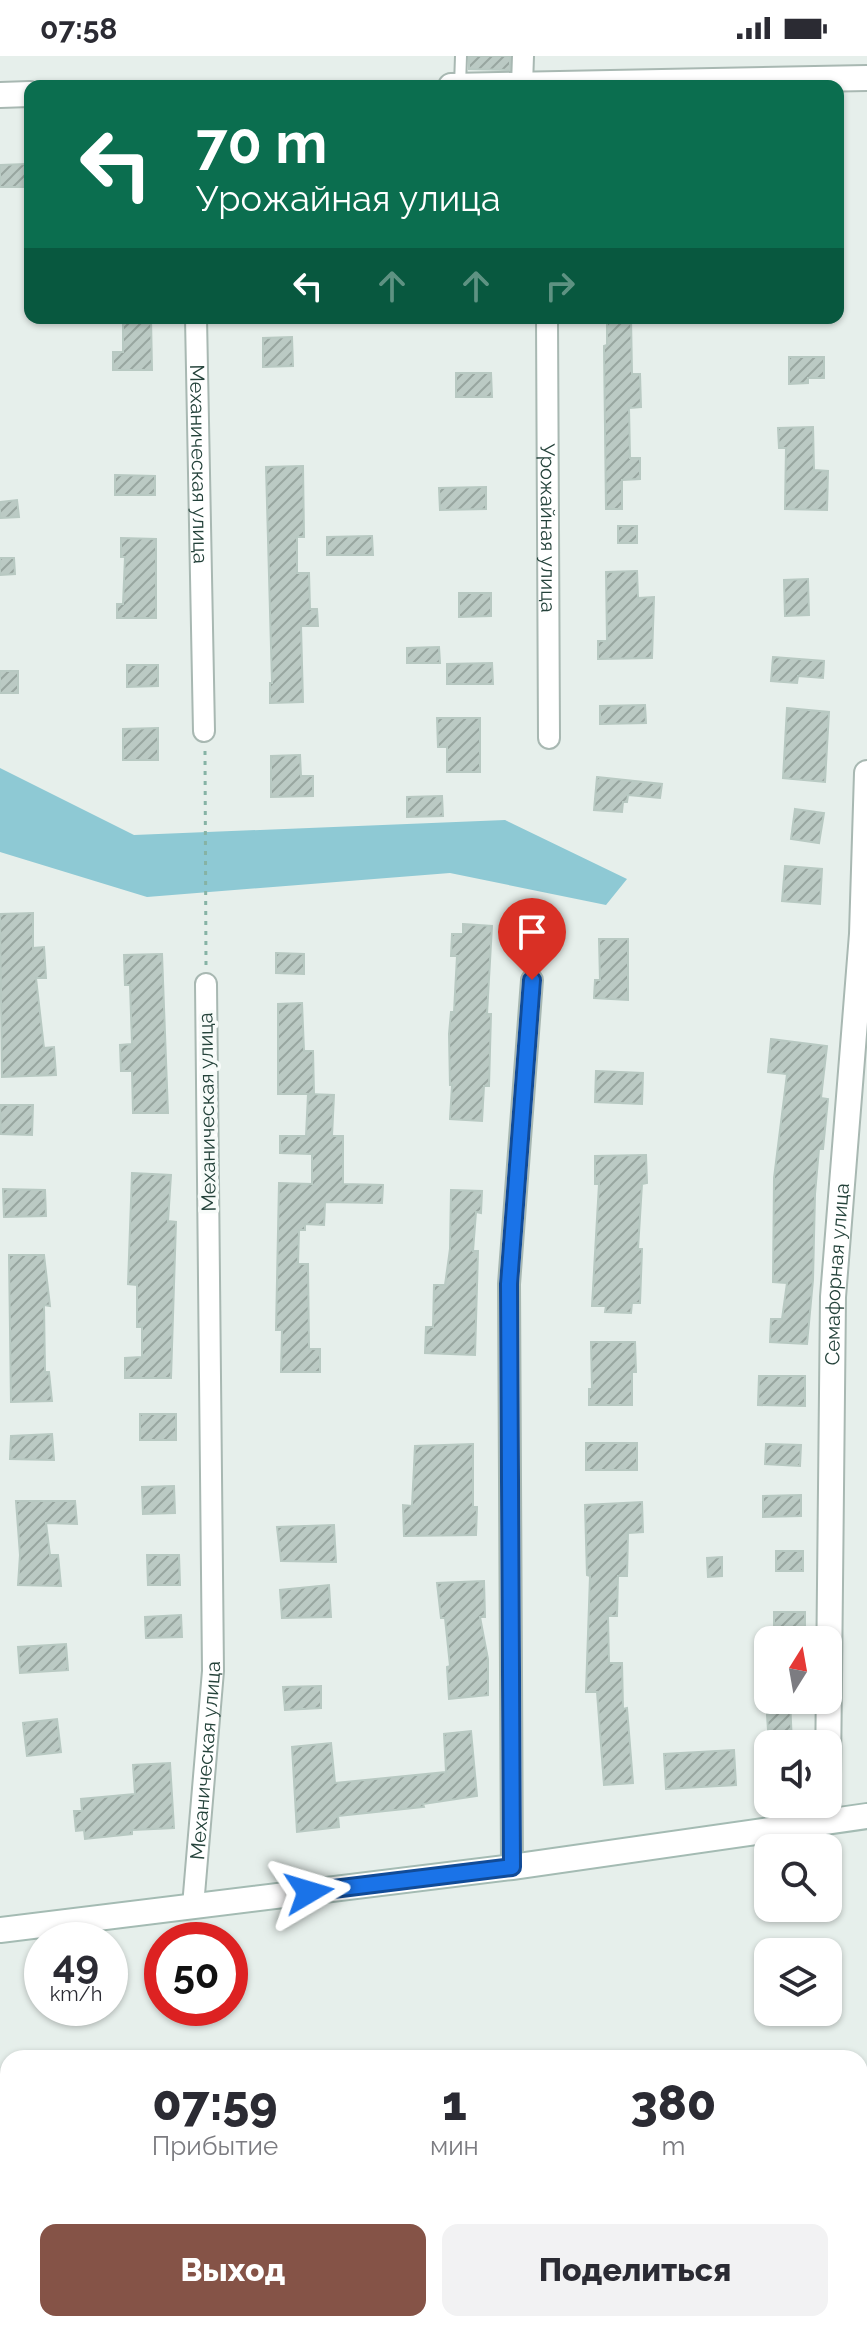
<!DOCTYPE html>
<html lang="ru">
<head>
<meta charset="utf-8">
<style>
	body { margin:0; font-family:Raleway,sans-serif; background:#f2f2f3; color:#2b2b33; height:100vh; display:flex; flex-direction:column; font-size:30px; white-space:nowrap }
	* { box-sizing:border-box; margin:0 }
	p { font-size:26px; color:#7c7c81 }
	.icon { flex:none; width:44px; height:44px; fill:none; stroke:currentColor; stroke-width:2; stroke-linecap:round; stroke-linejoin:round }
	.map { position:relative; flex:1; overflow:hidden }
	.side { position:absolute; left:0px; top:1994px; width:868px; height:282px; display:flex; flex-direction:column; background:#fff; border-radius:24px 24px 0 0; box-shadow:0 2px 6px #0004 }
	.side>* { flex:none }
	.banner { position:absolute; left:24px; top:24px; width:820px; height:244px; border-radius:16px; box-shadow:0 2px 6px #0004; background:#0b6e4f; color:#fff; overflow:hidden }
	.needle { width:52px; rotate:11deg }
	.fabs { position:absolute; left:754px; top:1570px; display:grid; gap:16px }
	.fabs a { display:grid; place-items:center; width:88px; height:88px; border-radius:16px; background:#fff; box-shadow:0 2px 6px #0004; font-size:40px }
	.speed { position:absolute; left:24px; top:1866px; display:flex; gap:16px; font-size:40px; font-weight:700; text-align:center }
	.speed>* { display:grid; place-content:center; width:104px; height:104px; border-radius:50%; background:#fff; box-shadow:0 2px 6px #0004; line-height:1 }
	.speed small { font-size:20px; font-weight:400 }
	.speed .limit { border:12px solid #d22; background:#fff; color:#111 }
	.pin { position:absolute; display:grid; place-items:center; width:68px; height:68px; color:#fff; margin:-82px -34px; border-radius:50% 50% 50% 0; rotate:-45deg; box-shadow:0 0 8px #0007 }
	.pin .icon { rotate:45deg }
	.me { position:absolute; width:88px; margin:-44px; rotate:83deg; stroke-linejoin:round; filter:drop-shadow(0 0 6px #0008) }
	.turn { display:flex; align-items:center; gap:28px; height:168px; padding:0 40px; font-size:36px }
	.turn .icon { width:104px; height:104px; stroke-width:2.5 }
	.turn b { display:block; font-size:56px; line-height:68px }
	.lanes { display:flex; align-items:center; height:76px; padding:0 40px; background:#0003; justify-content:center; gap:40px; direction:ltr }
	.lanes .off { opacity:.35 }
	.eta { display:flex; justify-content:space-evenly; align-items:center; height:136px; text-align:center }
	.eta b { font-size:48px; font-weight:800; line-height:56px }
	.action { display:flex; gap:16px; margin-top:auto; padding:16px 40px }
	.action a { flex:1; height:92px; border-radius:16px; background:#855347; color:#fff; font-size:32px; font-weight:800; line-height:92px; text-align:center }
	.action a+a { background:#f2f2f3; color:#2b2b33 }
	.status { display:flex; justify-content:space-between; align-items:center; height:56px; padding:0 40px; background:#fff; direction:ltr }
	.status svg { height:22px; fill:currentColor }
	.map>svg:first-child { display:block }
	.water { fill:#8ec9d4 }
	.building { fill:url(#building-hatch); stroke:#b8c9c2; stroke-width:2 }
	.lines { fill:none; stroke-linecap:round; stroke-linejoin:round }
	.service-casing { stroke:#a8b8b2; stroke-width:14 }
	.minor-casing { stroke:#a8b8b2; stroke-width:24 }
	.tertiary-casing { stroke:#a8b8b2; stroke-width:28 }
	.secondary-casing { stroke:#a4bbb3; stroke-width:28 }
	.path { stroke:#86b3a5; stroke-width:3; stroke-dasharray:4 6; stroke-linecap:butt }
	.service { stroke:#fff; stroke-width:10 }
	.minor { stroke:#fff; stroke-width:20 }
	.tertiary { stroke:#fff; stroke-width:24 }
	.secondary { stroke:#fff; stroke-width:24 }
	.route-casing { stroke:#114b97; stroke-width:20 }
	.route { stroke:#1a73e8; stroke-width:14 }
	.labels { text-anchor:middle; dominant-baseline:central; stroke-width:7; stroke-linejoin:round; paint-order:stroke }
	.street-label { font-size:20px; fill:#24423a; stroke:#f7fbf9 }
</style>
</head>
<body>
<div class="status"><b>07:58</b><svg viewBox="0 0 49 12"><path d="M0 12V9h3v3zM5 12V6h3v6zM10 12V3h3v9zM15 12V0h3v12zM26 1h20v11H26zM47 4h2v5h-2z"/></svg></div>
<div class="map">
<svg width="867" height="2275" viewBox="0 0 867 2275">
	<defs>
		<pattern id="building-hatch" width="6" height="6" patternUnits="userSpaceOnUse" patternTransform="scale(2)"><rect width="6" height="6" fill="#bbcac4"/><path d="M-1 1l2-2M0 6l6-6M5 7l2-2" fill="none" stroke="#98a6a0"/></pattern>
	</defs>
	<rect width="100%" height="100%" fill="#e6efeb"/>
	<path class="water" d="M 0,712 L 134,779 L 505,764 L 627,823 L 606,849 L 450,817 L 147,841 L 0,796 Z"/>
	<g class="building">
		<path d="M 469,0 L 510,0 L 510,14 L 469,13 Z"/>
		<path d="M 25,108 L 25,131 L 0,131 L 0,109 Z"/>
		<path d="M 123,262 L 151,262 L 152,314 L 113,314 L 113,296 L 123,296 Z"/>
		<path d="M 607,262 L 631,262 L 632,318 L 640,318 L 641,351 L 629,352 L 630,402 L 640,402 L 640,423 L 622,424 L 622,453 L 606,453 L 604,290 L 607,289 Z"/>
		<path d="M 292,281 L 293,310 L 263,311 L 263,282 Z"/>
		<path d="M 789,301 L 824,301 L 824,322 L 808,322 L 808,327 L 789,328 Z"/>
		<path d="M 456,317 L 491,317 L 492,341 L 456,341 Z"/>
		<path d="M 813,371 L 814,414 L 828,415 L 827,454 L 785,453 L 786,392 L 779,392 L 778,372 Z"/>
		<path d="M 303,410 L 304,481 L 297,481 L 297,517 L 309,517 L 310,553 L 317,553 L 318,570 L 301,570 L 303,646 L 270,647 L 270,627 L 272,627 L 266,411 Z"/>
		<path d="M 115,419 L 155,420 L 155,439 L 115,439 Z"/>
		<path d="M 486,431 L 486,453 L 440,454 L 439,432 Z"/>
		<path d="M 17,444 L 19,461 L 0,462 L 0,446 Z"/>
		<rect x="618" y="470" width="19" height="17"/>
		<path d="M 372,480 L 373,499 L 327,499 L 327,481 Z"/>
		<path d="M 121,482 L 156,483 L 156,562 L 117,562 L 117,548 L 123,548 L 125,501 L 121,501 Z"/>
		<path d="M 0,502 L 14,502 L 15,518 L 0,519 Z"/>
		<path d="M 637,515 L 638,542 L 654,541 L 652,602 L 598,603 L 598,585 L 607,585 L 606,516 Z"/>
		<path d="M 808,523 L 809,559 L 785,560 L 784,524 Z"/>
		<path d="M 459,537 L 491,537 L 491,560 L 459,561 Z"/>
		<path d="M 439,591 L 440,607 L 407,607 L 407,592 Z"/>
		<path d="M 773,601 L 824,605 L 823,622 L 798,620 L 797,627 L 771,625 Z"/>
		<path d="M 492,607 L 493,628 L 447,628 L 447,608 Z"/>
		<path d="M 127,609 L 158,609 L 158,630 L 127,631 Z"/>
		<rect x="0" y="615" width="18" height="22"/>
		<path d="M 645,649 L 646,667 L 600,668 L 600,650 Z"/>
		<path d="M 787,652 L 829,656 L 825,726 L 783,722 Z"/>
		<path d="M 437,662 L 480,662 L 480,716 L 447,716 L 447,691 L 438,691 Z"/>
		<path d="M 158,672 L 158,704 L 123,704 L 123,673 Z"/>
		<path d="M 300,699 L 301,720 L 313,720 L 313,740 L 271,741 L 271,700 Z"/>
		<path d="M 597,721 L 662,728 L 660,742 L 628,739 L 627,746 L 623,746 L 622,756 L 594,754 Z"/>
		<path d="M 442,740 L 443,760 L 407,761 L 407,741 Z"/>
		<path d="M 795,753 L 824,757 L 819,787 L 791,783 Z"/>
		<path d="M 785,810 L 822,813 L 820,848 L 782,845 Z"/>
		<path d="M 33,857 L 33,892 L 44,891 L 46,922 L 36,922 L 44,992 L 54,991 L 56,1019 L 2,1021 L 0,858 Z"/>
		<path d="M 463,868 L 492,870 L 487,958 L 491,958 L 489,1030 L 484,1030 L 482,1065 L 450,1063 L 452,1029 L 450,1029 L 449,978 L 451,956 L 454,956 L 457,900 L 451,900 L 452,878 L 463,878 Z"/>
		<path d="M 599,883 L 628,883 L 628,944 L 594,942 L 595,924 L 600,924 Z"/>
		<path d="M 276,897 L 304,898 L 304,918 L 276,917 Z"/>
		<path d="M 162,898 L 168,1057 L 133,1057 L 132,1015 L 121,1015 L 120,989 L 132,988 L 130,929 L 125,929 L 124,899 Z"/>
		<path d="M 302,947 L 304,995 L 313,995 L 314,1038 L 278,1038 L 278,948 Z"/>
		<path d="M 771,983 L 827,990 L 821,1042 L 828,1043 L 823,1093 L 819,1093 L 815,1138 L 813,1224 L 807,1288 L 770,1286 L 771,1263 L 782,1263 L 787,1227 L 773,1226 L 774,1122 L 787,1018 L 768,1016 Z"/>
		<path d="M 596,1015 L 643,1017 L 642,1048 L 595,1046 Z"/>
		<path d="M 308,1038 L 334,1039 L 332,1080 L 343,1080 L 343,1128 L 383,1129 L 382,1147 L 325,1146 L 324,1169 L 305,1168 L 305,1174 L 299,1174 L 298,1208 L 308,1208 L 309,1293 L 320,1293 L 320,1316 L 281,1316 L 282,1274 L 276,1274 L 279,1127 L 312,1128 L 312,1098 L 280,1097 L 280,1080 L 306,1080 Z"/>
		<path d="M 0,1049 L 33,1049 L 32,1079 L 1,1078 Z"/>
		<path d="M 646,1099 L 647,1127 L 642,1128 L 638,1193 L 642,1193 L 640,1247 L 632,1247 L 631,1257 L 605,1256 L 606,1250 L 592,1250 L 599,1128 L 595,1128 L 595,1100 Z"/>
		<path d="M 132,1117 L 171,1119 L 168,1165 L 176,1166 L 171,1322 L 125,1322 L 125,1302 L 142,1301 L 142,1271 L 137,1271 L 137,1229 L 128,1228 Z"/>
		<path d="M 3,1133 L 45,1134 L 46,1160 L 4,1161 Z"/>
		<path d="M 451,1134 L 482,1135 L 481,1157 L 476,1156 L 473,1195 L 478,1195 L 475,1299 L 425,1297 L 426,1271 L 433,1271 L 434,1229 L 445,1229 L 450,1193 Z"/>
		<path d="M 9,1199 L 44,1199 L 50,1250 L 44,1249 L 45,1316 L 49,1316 L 52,1345 L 11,1346 Z"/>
		<path d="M 591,1286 L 635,1286 L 636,1316 L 632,1316 L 632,1349 L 589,1349 L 589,1333 L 592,1333 Z"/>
		<path d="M 759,1320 L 805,1320 L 805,1350 L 758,1349 Z"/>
		<rect x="140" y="1358" width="36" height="26"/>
		<path d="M 52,1378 L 54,1404 L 10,1403 L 11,1380 Z"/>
		<rect x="586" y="1387" width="51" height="27"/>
		<path d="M 473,1388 L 473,1451 L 477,1451 L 476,1479 L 404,1480 L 403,1449 L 412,1450 L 415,1390 Z"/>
		<path d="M 766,1388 L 801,1389 L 800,1410 L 765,1408 Z"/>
		<path d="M 174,1430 L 175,1457 L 143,1458 L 142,1431 Z"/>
		<path d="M 801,1439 L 801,1460 L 763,1461 L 763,1440 Z"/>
		<path d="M 16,1445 L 75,1445 L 77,1468 L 46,1467 L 50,1499 L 58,1499 L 61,1530 L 18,1529 L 20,1499 Z"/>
		<path d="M 642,1446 L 643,1476 L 628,1477 L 627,1520 L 618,1520 L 617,1560 L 608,1560 L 609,1607 L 622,1607 L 623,1653 L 627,1652 L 633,1727 L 604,1729 L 597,1636 L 586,1636 L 590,1520 L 587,1519 L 585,1449 Z"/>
		<path d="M 334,1469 L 336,1506 L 281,1505 L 277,1471 Z"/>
		<rect x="776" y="1495" width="27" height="20"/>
		<path d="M 147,1499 L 179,1499 L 180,1529 L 148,1529 Z"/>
		<path d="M 722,1501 L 722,1520 L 708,1521 L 707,1502 Z"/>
		<path d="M 484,1525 L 485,1561 L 480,1561 L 488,1603 L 488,1639 L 449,1643 L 447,1611 L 450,1610 L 445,1562 L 441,1562 L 437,1527 Z"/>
		<path d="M 329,1529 L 331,1561 L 282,1562 L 280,1534 Z"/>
		<rect x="774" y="1556" width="31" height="28"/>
		<path d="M 181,1559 L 182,1581 L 146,1582 L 145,1561 Z"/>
		<path d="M 66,1588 L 68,1614 L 20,1617 L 18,1591 Z"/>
		<path d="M 321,1630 L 321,1652 L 285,1654 L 283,1631 Z"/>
		<path d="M 790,1644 L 792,1688 L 769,1688 L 766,1645 Z"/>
		<path d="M 57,1663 L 61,1696 L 27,1700 L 23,1667 Z"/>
		<path d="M 471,1675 L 477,1740 L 423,1748 L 424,1751 L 338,1760 L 339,1771 L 297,1776 L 292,1691 L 331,1687 L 335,1727 L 446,1716 L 444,1678 Z"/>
		<path d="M 734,1694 L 736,1729 L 666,1733 L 664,1698 Z"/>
		<path d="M 170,1707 L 174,1772 L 132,1774 L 132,1778 L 85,1783 L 84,1774 L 76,1775 L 74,1755 L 82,1755 L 81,1743 L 135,1738 L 133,1709 Z"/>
	</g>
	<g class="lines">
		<g class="service-casing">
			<path id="service" d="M 460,30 L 461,0"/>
		</g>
		<g class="minor-casing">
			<g id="minor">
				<path d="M 522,29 L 523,0"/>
				<path id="s1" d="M 196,262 L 204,675"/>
				<path id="s2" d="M 547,262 L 549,682"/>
				<path d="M 512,1811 L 509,1228 L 532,924"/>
				<path id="s3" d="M 193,1850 L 213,1615 L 206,928"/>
			</g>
		</g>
		<g class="tertiary-casing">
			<g id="tertiary">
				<path d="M 451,30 L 867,22"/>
				<path d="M 0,39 L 30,38"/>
				<path id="s4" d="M 828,1720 L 833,1241 L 862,878 L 867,717"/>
				<path d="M 828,1764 L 828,1748"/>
			</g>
		</g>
		<g class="secondary-casing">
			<path id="secondary" d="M 0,1874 L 512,1811 L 867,1760"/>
		</g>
		<path class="path" d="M 205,695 L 206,911"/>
		<use href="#service" class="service"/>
		<use href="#minor" class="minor"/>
		<use href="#tertiary" class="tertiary"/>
		<use href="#secondary" class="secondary"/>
	</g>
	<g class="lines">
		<g class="route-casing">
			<path id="route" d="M 309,1836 L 512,1811 L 509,1228 L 532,924"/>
		</g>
		<use href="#route" class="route"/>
	</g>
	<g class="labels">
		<g class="street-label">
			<text stroke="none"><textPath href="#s1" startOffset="146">Механическая улица</textPath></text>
			<text stroke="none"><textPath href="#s2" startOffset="210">Урожайная улица</textPath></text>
			<text transform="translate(207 1056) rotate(-91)">Механическая улица</text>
			<text stroke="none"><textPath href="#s4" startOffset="502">Семафорная улица</textPath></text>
			<text stroke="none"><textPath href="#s3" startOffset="146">Механическая улица</textPath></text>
		</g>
	</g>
</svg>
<div class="fabs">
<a><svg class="needle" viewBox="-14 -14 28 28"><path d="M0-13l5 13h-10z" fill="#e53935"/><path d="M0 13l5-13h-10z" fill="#7c7c81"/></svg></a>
<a><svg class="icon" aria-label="sound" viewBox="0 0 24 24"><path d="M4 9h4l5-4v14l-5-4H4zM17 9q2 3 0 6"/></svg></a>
<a><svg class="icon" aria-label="search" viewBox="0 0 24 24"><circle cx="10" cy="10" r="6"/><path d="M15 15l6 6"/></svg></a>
<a><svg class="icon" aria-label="layers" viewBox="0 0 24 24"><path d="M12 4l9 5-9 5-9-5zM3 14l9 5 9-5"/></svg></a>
</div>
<div class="speed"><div>49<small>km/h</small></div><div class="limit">50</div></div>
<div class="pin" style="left:532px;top:924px;background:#d93025"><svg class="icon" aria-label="arrive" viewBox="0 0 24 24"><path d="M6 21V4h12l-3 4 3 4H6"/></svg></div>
<svg class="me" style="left:309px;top:1836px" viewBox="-20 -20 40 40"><path d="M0-17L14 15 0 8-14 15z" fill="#1a73e8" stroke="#fff" stroke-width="4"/></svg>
<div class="banner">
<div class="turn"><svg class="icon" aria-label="left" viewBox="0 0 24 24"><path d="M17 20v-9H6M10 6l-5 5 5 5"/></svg><div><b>70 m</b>Урожайная улица</div></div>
<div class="lanes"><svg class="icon" aria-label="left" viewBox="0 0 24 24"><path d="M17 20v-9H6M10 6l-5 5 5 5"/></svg><svg class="icon off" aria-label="ahead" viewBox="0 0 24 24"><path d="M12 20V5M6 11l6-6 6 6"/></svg><svg class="icon off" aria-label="ahead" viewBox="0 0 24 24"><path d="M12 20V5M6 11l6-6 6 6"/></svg><svg class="icon off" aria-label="right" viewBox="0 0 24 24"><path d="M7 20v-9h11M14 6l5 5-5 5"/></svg></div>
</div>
<section class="side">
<div class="eta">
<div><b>07:59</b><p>Прибытие</p></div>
<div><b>1</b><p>мин</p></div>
<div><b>380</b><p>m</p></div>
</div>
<div class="action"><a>Выход</a><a>Поделиться</a></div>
</section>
</div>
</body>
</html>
